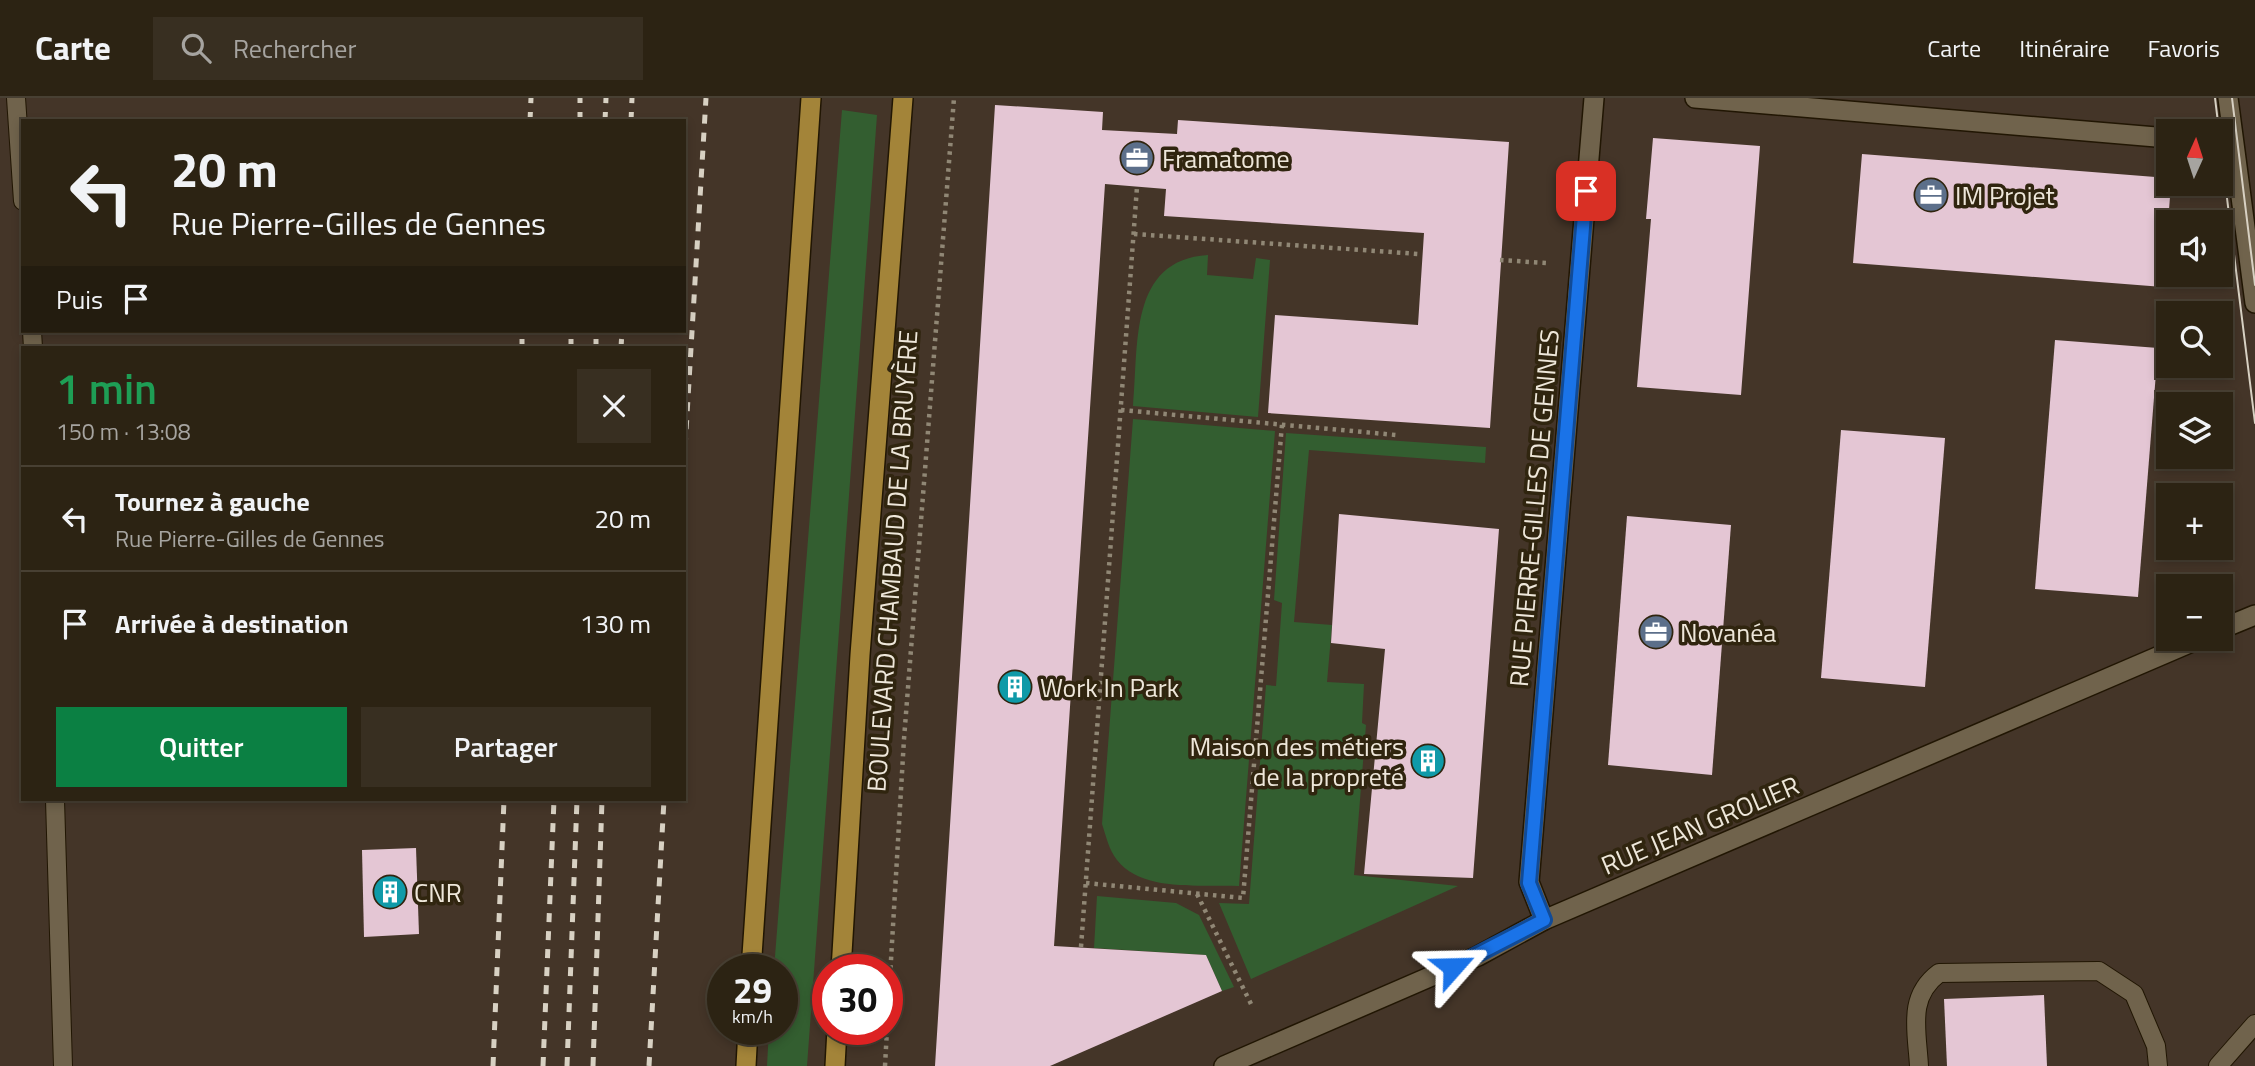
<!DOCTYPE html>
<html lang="fr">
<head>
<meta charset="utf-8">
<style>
	body { margin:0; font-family:"Titillium Web",sans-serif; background:#382f21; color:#f1f3f6; height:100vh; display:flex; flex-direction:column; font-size:26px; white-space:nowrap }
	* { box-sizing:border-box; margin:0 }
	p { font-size:23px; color:#a6a4a0 }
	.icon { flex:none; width:38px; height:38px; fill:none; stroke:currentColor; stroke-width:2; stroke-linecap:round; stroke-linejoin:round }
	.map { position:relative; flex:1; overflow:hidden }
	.side { position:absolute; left:21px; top:248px; width:665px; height:455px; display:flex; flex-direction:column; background:#2c2313; border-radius:0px; box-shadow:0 4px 10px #0003,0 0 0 2px #484033 }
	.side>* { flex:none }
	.guide { position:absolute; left:21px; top:21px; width:665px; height:214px; border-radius:0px; box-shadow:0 4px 10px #0003,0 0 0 2px #484033; background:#2c2313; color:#f1f3f6; overflow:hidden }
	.needle { width:46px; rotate:3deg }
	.tools { position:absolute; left:2156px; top:21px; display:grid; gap:14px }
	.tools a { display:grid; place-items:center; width:77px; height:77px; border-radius:0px; background:#2c2313; box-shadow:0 4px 10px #0003,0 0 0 2px #484033; font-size:35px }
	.speed { position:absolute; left:707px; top:856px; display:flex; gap:14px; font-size:35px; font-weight:700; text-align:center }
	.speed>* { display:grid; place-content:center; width:91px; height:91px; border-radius:50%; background:#2c2313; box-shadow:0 4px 10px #0003,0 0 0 2px #484033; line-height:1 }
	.speed small { font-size:18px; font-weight:400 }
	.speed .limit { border:10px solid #d22; background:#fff; color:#111 }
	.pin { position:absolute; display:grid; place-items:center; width:60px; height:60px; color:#fff; margin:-30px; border-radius:14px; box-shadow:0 4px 10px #0006 }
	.me { position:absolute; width:77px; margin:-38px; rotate:65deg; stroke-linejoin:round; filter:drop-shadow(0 0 5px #0008) }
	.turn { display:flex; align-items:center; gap:24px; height:147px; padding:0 35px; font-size:32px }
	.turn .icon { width:91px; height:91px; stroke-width:2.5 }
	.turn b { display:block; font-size:49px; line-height:60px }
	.then { display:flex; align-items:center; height:66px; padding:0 35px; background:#0003; gap:14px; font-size:26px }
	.round { display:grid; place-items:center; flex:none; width:74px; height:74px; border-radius:0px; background:#382f21 }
	.overview { display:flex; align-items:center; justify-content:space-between; height:119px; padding:0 35px }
	h1 { font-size:42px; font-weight:600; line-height:52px; color:#1e9e55 }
	.action { display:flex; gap:14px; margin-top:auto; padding:14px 35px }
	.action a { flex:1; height:80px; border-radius:0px; background:#0b8043; color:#fff; font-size:28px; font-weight:600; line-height:80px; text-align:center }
	.action a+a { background:#382f21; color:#f1f3f6 }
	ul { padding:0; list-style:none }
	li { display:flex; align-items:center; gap:21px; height:105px; padding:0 35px; border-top:2px solid #484033 }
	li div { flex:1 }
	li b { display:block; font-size:26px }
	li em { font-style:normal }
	header { display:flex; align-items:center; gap:42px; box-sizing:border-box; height:98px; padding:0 35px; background:#2c2313; border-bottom:2px solid #484033 }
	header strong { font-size:33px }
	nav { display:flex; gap:38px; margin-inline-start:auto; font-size:24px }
	.search { width:490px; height:63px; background:#382f21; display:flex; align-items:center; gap:18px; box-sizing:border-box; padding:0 24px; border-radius:0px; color:#a6a4a0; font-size:26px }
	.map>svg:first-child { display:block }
	.industrial { fill:#443528; fill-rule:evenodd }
	.green { fill:#335e30 }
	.building { fill:#e4c6d4 }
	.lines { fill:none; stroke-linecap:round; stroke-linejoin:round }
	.service-casing { stroke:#211603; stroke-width:20 }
	.minor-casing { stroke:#211603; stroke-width:22 }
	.primary-casing { stroke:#211603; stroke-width:22 }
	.path { stroke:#908775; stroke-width:4.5; stroke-dasharray:3.5 5; stroke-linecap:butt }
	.service { stroke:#70634c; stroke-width:18 }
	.minor { stroke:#70634c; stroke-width:19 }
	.primary { stroke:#a38439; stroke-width:19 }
	.tram { stroke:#d8d1c3; stroke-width:2 }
	.rail { stroke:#d8d1c3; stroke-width:5; stroke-dasharray:9 9; stroke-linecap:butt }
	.route-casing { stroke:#114b97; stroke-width:18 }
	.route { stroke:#1a73e8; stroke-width:12 }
	.labels { text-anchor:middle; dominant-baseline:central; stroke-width:7; stroke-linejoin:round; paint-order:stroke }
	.poi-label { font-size:26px; fill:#eee7da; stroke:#30250f; text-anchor:start }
	.street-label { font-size:26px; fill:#eee7da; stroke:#30250f }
</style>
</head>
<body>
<header>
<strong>Carte</strong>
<div class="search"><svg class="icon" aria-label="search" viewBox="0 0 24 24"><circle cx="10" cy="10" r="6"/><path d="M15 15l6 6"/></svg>Rechercher</div>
<nav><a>Carte</a><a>Itinéraire</a><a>Favoris</a></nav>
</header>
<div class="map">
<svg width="2255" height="968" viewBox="0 0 2255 968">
	<rect width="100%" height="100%" fill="#3a2f19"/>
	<path class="industrial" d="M 0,0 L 2255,0 L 2255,968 L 0,968 ZM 23,23 L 684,23 L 684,233 L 23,233 ZM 2168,33 L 2221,33 L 2221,86 L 2168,86 ZM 2168,124 L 2221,124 L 2221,177 L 2168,177 ZM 2168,215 L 2221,215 L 2221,268 L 2168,268 ZM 23,250 L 684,250 L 684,702 L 23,702 ZM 2168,306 L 2221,306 L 2221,359 L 2168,359 ZM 2168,397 L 2221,397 L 2221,450 L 2168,450 ZM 2168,488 L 2221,488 L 2221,541 L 2168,541 ZM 723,872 L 782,872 L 782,931 L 723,931 ZM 828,872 L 887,872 L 887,931 L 828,931 Z"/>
	<g class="green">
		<path d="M 842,12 L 877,17 L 807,968 L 767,968 L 769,931 L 782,931 L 782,872 L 774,871 Z"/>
		<path d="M 1208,157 L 1207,177 L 1253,181 L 1256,160 L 1270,162 L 1258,319 L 1133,308 C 1139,248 1128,162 1208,157 Z"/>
		<path d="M 1133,321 L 1275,333 L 1239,788 C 1202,786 1143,795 1117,762 C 1109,752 1106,738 1102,726 Z"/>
		<path d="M 1286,335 L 1486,349 L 1485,365 L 1309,352 L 1294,524 L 1332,527 L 1327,584 L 1364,586 L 1362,625 L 1366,627 L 1354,777 L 1458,788 L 1251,881 L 1219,805 L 1249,806 L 1266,587 L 1276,588 L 1282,505 L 1274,502 Z"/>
		<path d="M 1097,798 L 1176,805 L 1199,817 L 1234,889 L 1222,893 L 1206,857 L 1094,850 Z"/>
	</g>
	<g class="building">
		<path d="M 995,7 L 1103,14 L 1102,32 L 1177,36 L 1178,22 L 1509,44 L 1490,330 L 1268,315 L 1275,217 L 1418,227 L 1424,135 L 1164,118 L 1166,91 L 1105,86 L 1054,848 L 1206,857 L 1222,893 L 1050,968 L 935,968 Z"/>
		<path d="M 1653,40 L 1760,48 L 1741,297 L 1637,289 L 1651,121 L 1646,121 Z"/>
		<path d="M 1862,56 L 2168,80 L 2168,86 L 2171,86 L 2163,189 L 1853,165 Z"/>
		<path d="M 2055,242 L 2158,250 L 2138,499 L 2035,491 Z"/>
		<path d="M 1841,332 L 1945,340 L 1925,589 L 1821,580 Z"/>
		<path d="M 1339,416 L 1499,431 L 1473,780 L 1364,776 L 1385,551 L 1331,545 Z"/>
		<path d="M 1627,418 L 1731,427 L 1712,677 L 1608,667 Z"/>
		<path d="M 416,750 L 419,836 L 364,839 L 362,752 Z"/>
		<path d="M 2044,897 L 2047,968 L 1947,968 L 1944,901 Z"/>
	</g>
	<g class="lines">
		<g class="service-casing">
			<g id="service">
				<path d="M 16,0 L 23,103"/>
				<path d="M 32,233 L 33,250"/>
				<path d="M 55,702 L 63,968"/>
				<path d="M 1919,968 C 1917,932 1907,899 1939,875 L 2099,873 L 2134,896 L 2156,948 L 2158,968"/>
				<path d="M 2218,968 L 2255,926"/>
			</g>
		</g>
		<g class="minor-casing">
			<g id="minor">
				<path d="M 1695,0 L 2168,40"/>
				<path d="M 2228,0 L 2255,205"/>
				<path d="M 2221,531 L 2255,517"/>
				<path d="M 1544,822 L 1529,784 L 1594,0"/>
				<path d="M 1224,968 L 1478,858 L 1544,822 L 2199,541"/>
			</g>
		</g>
		<g class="primary-casing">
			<g id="primary">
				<path d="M 751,872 L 811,0"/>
				<path d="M 841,872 L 860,557 L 903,0"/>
				<path d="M 746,968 L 748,931"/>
				<path d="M 835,968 L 837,931"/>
			</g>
		</g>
		<g class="path">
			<path d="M 1134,136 L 1419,156"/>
			<path d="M 1500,162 L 1546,165"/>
			<path d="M 1121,312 L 1396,337"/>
			<path d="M 1086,785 L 1243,800 L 1282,326"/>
			<path d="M 1197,796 L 1251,906"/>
			<path d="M 1081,849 L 1137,89"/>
			<path d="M 887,930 L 904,641 L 954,0"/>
			<path d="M 885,968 L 887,931"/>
		</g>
		<use href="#service" class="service"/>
		<use href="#minor" class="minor"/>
		<use href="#primary" class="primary"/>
		<g class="tram">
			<path d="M 2215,0 L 2219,33"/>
			<path d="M 2232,0 L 2255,187"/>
			<path d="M 2221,52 L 2255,325"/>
		</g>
		<g class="rail">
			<path d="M 530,23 L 531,0"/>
			<path d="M 580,23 L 580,0"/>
			<path d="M 605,23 L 606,0"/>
			<path d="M 631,23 L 632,0"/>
			<path d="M 522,250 L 522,233"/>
			<path d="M 571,250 L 571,233"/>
			<path d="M 596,250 L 596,233"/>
			<path d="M 621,250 L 622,233"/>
			<path d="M 684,367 L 706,0"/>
			<path d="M 493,968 L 504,702"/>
			<path d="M 543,968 L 554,702"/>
			<path d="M 567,968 L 577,702"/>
			<path d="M 593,968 L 602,702"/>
			<path d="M 649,968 L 664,702"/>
		</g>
	</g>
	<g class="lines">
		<g class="route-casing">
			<path id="route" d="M 1453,869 L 1544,822 L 1529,785 L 1586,93"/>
		</g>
		<use href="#route" class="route"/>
	</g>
	<defs>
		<g id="office-disc" transform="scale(1.75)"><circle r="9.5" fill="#5c6f8a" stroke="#30250f"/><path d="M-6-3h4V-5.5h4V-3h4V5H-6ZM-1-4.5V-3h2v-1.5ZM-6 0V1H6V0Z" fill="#fff"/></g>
		<g id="building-disc" transform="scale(1.75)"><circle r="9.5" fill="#0f9aa8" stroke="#30250f"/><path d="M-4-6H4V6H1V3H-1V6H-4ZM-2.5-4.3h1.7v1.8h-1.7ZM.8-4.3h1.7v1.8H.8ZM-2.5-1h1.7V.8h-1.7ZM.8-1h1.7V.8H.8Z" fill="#fff"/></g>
	</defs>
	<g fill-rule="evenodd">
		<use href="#office-disc" x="1137" y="60"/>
		<use href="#office-disc" x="1931" y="97"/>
		<use href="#office-disc" x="1656" y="534"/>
		<use href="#building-disc" x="1015" y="589"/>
		<use href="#building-disc" x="1428" y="663"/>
		<use href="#building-disc" x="390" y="794"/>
	</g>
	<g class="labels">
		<g class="poi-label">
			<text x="1162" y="60">Framatome</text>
			<text x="1955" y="97">IM Projet</text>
			<text x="1680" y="534">Novanéa</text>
			<text x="1040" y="589">Work In Park</text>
			<text x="1404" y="648" text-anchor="end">Maison des métiers<tspan x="1404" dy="30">de la propreté</tspan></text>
			<text x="414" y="794">CNR</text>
		</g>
		<g class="street-label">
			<text transform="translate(1534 410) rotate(-85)">RUE PIERRE-GILLES DE GENNES</text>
			<text transform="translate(892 463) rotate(-86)">BOULEVARD CHAMBAUD DE LA BRUYÈRE</text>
			<text transform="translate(1700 727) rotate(-23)">RUE JEAN GROLIER</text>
		</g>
	</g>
</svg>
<div class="tools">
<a><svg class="needle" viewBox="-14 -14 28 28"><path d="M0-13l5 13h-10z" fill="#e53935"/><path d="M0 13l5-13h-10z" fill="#a6a4a0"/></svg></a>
<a><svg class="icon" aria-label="sound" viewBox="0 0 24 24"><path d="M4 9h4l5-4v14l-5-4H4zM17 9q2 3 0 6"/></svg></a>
<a><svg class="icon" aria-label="search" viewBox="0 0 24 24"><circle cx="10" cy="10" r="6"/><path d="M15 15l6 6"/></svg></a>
<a><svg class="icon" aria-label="layers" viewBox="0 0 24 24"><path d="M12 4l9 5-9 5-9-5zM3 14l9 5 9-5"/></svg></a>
<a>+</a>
<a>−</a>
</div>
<div class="speed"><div>29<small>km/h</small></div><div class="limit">30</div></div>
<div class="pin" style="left:1586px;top:93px;background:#d93025"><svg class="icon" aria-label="arrive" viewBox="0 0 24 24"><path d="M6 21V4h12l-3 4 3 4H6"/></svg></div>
<svg class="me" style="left:1453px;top:869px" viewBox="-20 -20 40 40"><path d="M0-17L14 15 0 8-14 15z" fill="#1a73e8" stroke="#fff" stroke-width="4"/></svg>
<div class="guide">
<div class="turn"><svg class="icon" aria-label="left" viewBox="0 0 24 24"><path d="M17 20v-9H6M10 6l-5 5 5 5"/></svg><div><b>20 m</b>Rue Pierre-Gilles de Gennes</div></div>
<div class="then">Puis<svg class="icon" aria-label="arrive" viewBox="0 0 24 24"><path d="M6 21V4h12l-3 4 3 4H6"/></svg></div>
</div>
<section class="side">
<div class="overview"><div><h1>1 min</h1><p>150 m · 13:08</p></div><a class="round"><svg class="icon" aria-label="close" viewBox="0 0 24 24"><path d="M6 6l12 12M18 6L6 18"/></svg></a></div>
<ul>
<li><svg class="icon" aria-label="left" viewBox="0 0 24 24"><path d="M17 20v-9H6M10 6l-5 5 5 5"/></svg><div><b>Tournez à gauche</b><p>Rue Pierre-Gilles de Gennes</p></div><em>20 m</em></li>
<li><svg class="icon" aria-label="arrive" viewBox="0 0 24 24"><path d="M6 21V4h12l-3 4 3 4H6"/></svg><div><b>Arrivée à destination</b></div><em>130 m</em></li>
</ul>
<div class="action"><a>Quitter</a><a>Partager</a></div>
</section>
</div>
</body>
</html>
